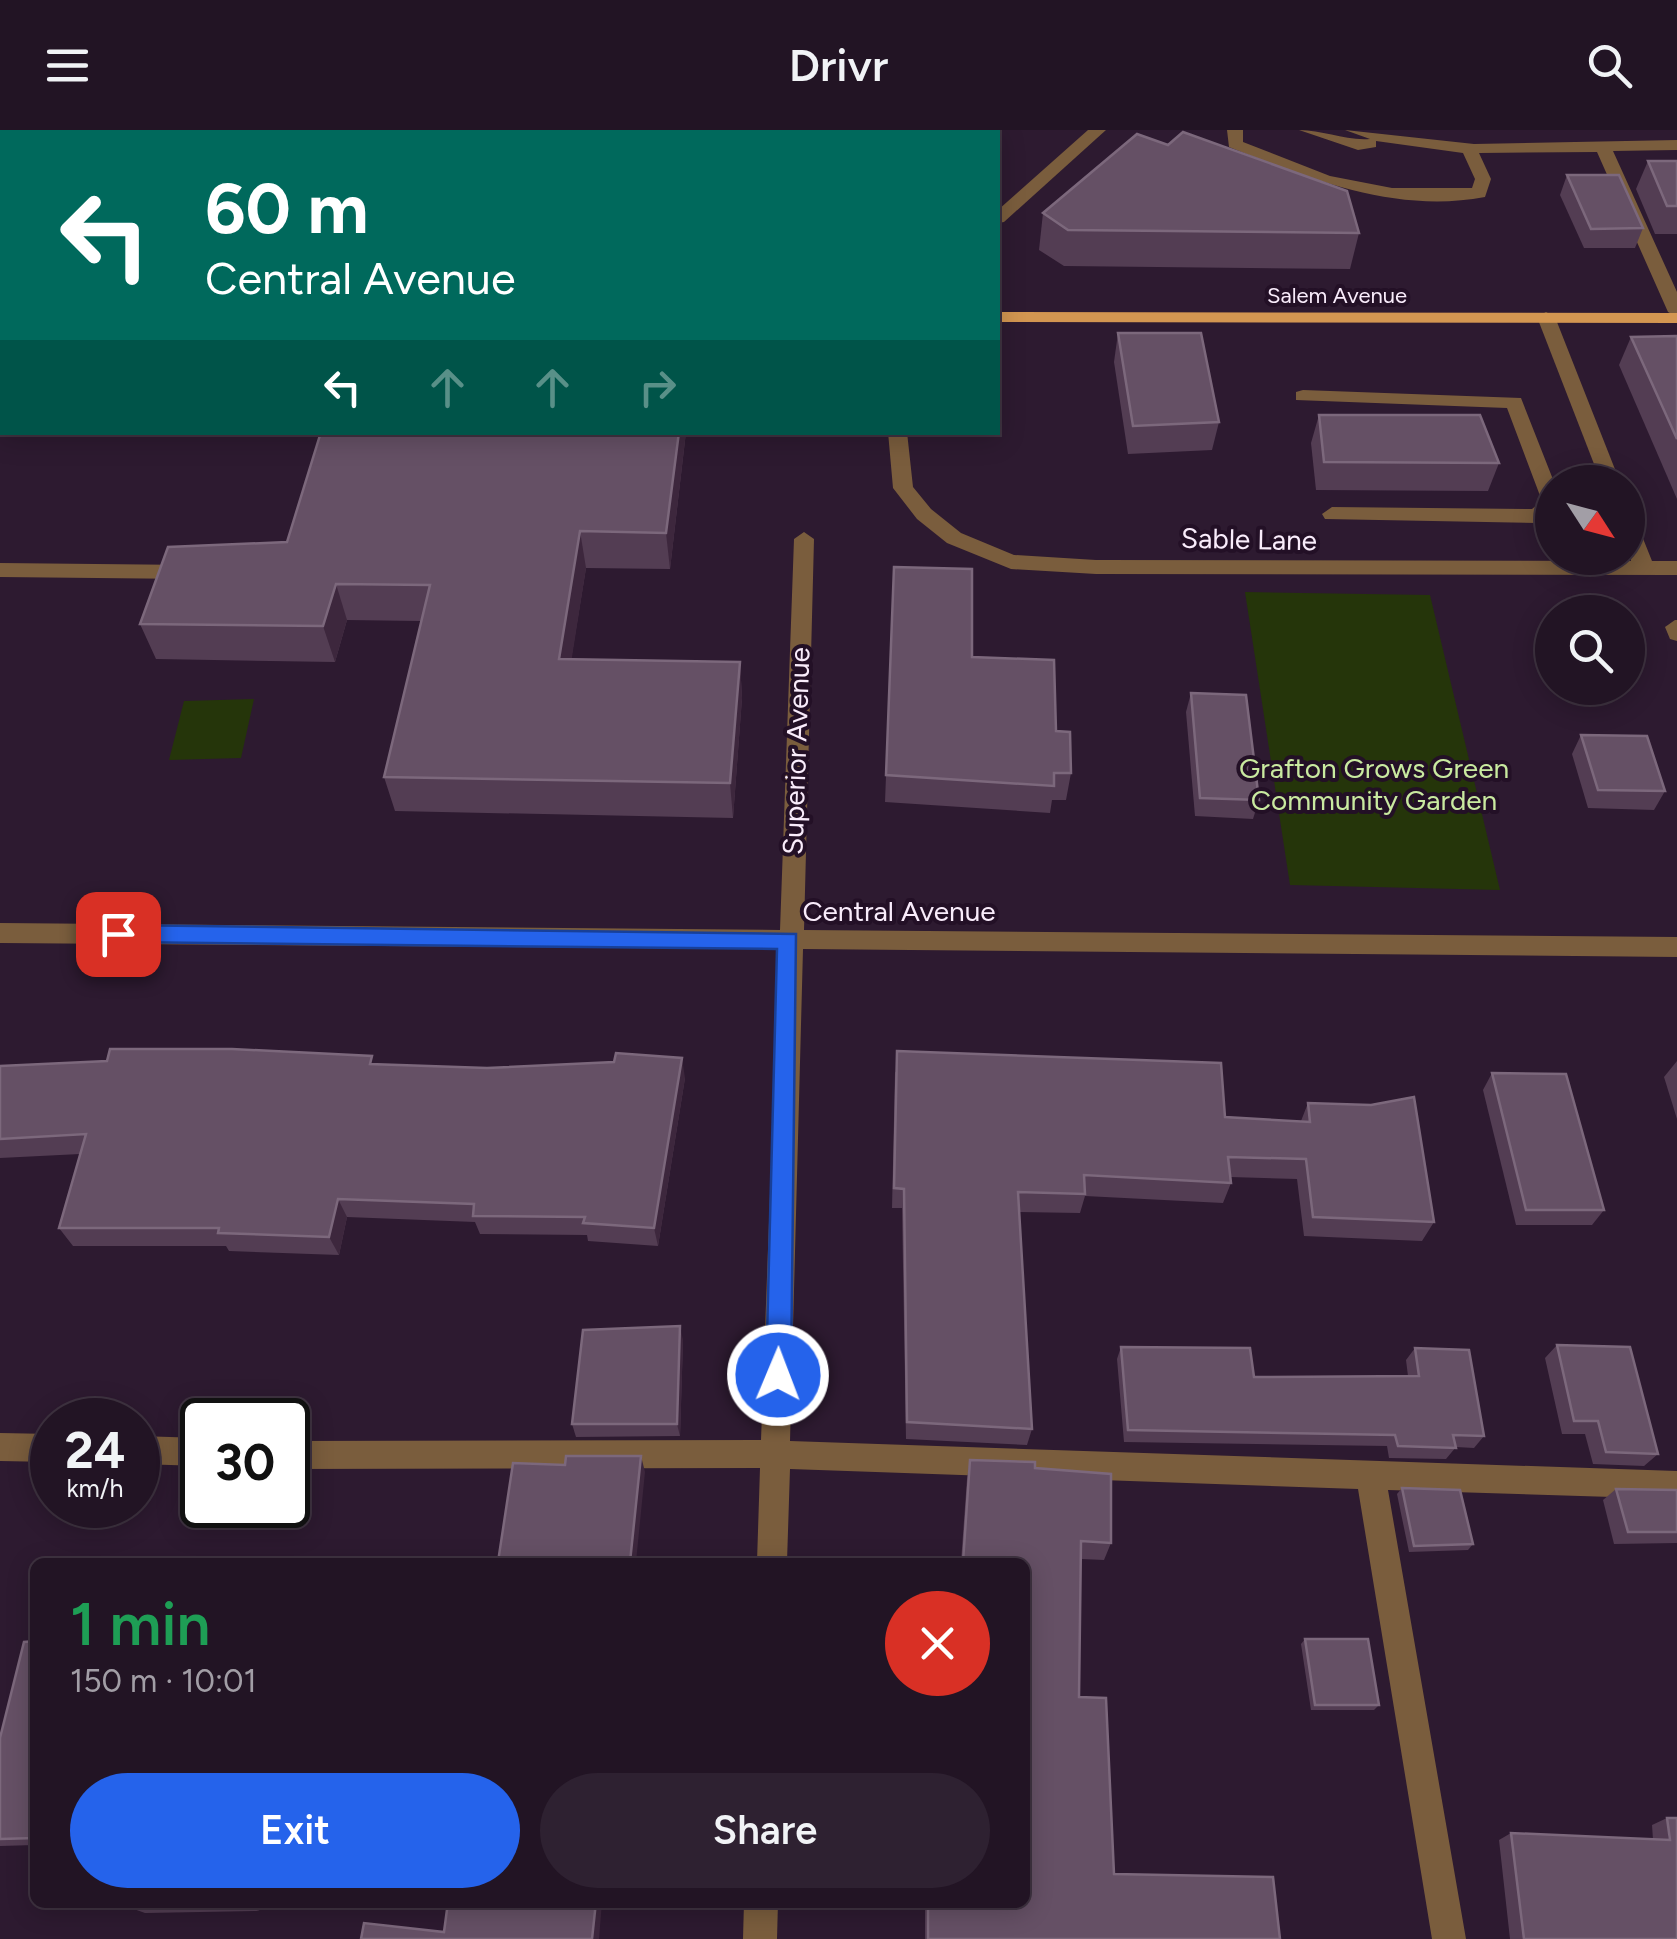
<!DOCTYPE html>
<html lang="en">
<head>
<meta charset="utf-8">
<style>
	body { margin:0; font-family:Figtree,sans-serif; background:#2e2131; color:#f1f3f6; height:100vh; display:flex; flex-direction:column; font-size:38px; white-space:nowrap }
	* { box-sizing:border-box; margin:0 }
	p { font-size:32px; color:#a29ea6 }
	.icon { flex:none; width:55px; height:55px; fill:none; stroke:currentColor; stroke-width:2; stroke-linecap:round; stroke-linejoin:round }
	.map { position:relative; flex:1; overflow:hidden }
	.drawer { position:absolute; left:30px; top:1428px; width:1000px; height:350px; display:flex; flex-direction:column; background:#221424; border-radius:15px; box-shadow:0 5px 25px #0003,0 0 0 2px #3f3341 }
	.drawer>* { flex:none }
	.top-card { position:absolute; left:0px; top:0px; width:1000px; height:305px; box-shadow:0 5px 25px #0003,0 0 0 2px #3f3341; background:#00695c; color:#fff; overflow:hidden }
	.needle { width:65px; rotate:126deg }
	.tools { position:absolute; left:1535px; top:335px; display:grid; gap:20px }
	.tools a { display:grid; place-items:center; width:110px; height:110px; border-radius:50%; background:#221424; box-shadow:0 5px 25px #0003,0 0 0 2px #3f3341; font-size:50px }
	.speed { position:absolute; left:30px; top:1268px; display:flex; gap:20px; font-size:50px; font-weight:700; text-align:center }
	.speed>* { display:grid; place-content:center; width:130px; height:130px; border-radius:50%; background:#221424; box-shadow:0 5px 25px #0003,0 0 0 2px #3f3341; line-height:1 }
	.speed small { font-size:25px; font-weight:400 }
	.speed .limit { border:5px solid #111; border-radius:15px; background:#fff; color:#111 }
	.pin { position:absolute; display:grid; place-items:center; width:85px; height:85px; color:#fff; margin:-42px; border-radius:20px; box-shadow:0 5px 15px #0006 }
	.me { position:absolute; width:110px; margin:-55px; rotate:1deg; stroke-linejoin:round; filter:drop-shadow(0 0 8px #0008) }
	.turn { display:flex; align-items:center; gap:35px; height:210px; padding:0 40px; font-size:45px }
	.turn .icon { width:130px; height:130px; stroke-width:2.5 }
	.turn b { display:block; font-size:70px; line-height:85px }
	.lanes { display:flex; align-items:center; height:95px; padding:0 40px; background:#0003; justify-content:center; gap:50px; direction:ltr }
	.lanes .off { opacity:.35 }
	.round { display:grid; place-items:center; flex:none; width:105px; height:105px; border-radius:52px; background:#2e2131 }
	.summary { display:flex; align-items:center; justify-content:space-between; height:170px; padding:0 40px }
	h1 { font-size:60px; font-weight:600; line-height:75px; color:#1e9e55 }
	.primary-button { display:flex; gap:20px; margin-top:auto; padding:20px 40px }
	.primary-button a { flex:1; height:115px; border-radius:60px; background:#2563eb; color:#fff; font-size:40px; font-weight:600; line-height:115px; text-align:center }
	.primary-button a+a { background:#2e2131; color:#f1f3f6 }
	header { display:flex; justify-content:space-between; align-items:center; height:130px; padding:0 40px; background:#221424; font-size:45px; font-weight:600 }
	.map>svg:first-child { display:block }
	.green { fill:#25350a }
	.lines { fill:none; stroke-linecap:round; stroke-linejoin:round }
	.minor { fill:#7a5d3d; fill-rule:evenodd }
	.major { fill:#d39651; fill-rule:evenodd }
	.wall { fill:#533d53 }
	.shaded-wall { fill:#3d273d }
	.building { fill:#655065; stroke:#7c687c; stroke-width:2.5 }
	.route { fill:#2563eb; stroke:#184099; stroke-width:2.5 }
	.labels { text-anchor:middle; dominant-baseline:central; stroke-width:8; stroke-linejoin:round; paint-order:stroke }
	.far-street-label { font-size:22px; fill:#f9ecfb; stroke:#231026 }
	.street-label { font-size:28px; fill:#f9ecfb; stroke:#231026 }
	.park-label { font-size:28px; fill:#c9eaa0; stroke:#231026 }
</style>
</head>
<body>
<header><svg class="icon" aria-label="menu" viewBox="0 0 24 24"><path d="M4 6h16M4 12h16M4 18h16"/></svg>Drivr<svg class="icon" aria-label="search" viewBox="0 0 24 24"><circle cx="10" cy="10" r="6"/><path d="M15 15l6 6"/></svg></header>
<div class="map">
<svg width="1677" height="1809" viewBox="0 0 1677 1809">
	<rect width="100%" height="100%" fill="#2d1a30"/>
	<g class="green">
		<path d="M 1245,462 L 1430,465 L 1500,760 L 1290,755 Z"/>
		<path d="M 254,569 L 241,628 L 169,630 L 184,571 Z"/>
	</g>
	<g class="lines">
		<g class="minor">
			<path d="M 1088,0 L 1106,0 L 1004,92 L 998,93 L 998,80 Z"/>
			<path d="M 1227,0 L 1243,0 L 1243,12 L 1330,46 L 1392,58 L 1472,58 L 1475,49 L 1463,23 L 1376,11 L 1376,17 L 1358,20 L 1299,0 C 1323,0 1346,11 1370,9 L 1345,0 L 1474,14 L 1677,10 L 1677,20 L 1613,21 L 1677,162 L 1677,187 L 1668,182 L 1597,22 L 1479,23 L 1491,49 L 1485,67 C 1396,84 1310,49 1229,17 Z"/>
			<path d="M 1546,182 L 1555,187 L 1620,352 L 1601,352 L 1537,187 Z"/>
			<path d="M 1303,260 L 1521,268 L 1554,352 L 1552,383 L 1537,393 L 1325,389 L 1322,384 L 1332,377 L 1532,379 L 1542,371 L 1507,278 L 1296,270 L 1296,262 Z"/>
			<path d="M 888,302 L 907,302 L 913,357 L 931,379 L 961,403 L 1014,425 L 1096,430 L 1631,431 L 1628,389 L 1638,396 L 1652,431 L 1677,431 L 1677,445 L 1096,444 L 1011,439 L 947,413 L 917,389 L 893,358 Z"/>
			<path d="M 804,402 L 814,409 L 804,800 L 1677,807 L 1677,827 L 803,819 L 790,1311 L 1677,1341 L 1677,1369 L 1388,1360 L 1466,1809 L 1432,1809 L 1358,1359 L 790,1339 L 787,1432 L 757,1432 L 760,1338 L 288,1339 L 288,1311 L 761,1310 L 779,819 L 0,813 L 0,793 L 780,800 L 794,409 Z"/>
			<path d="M 0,433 L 192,435 L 202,442 L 192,449 L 0,447 Z"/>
			<path d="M 1675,490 L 1677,490 L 1677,511 L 1670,509 L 1665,497 Z"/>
			<path d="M 0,1303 L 52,1304 L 52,1332 L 0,1331 Z"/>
			<path d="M 138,1306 L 202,1308 L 202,1336 L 138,1334 Z"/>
			<path d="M 744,1772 L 778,1772 L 777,1809 L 743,1809 Z"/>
		</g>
		<g class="major">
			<rect x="0" y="180" width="2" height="10"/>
			<path d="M 998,182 L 1677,183 L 1677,193 L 998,192 Z"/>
		</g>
	</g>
	<g class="wall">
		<path d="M 248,0 L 304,0 L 299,2 L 253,2 Z"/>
		<path d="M 1168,15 L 1359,103 L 1350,139 L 1064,136 L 1039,120 L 1043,83 Z"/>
		<path d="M 1648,31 L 1677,31 L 1677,104 L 1655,104 L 1636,59 Z"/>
		<path d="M 1567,45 L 1643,98 L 1635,118 L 1584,118 L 1560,65 Z"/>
		<path d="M 1118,203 L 1219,292 L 1212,320 L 1128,324 L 1114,232 Z"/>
		<path d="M 1677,206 L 1677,369 L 1619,235 L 1631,207 Z"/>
		<path d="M 1319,285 L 1499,333 L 1488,361 L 1316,360 L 1311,313 Z"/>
		<path d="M 686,302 L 670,439 L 586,438 L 571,530 L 740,532 L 742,568 L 733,688 L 395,681 L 384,647 L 421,491 L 347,490 L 335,532 L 156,529 L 140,494 L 287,412 Z"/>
		<path d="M 894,437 L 972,527 L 1056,601 L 1071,643 L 1066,670 L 1052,670 L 1050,683 L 885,672 Z"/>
		<path d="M 1191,563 L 1259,670 L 1253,689 L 1195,686 L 1186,582 Z"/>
		<path d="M 1581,605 L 1665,661 L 1654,680 L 1588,678 L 1572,624 Z"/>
		<path d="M 1677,931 L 1677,989 L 1664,947 Z"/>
		<path d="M 375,934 L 685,948 L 658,1116 L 588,1111 L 587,1105 L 480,1104 L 475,1092 L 347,1087 L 339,1125 L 229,1121 L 226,1116 L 73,1116 L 59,1098 L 80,1024 L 0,1028 L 0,936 Z"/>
		<path d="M 895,942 L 1225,987 L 1301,991 L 1308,973 L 1434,1092 L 1422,1111 L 1304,1106 L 1297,1049 L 1230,1047 L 1231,1053 L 1223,1073 L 1085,1066 L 1080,1083 L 1019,1082 L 1032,1299 L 1027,1315 L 906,1309 L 902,1078 L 892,1078 Z"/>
		<path d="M 1492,943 L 1604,1080 L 1592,1095 L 1516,1095 L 1483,960 Z"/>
		<path d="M 683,1210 L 680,1306 L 576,1307 L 572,1294 Z"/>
		<path d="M 1557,1215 L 1658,1324 L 1644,1336 L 1593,1334 L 1585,1304 L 1562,1304 L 1545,1228 Z"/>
		<path d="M 1121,1217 L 1254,1247 L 1408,1246 L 1406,1230 L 1415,1218 L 1484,1306 L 1474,1318 L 1456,1317 L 1446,1329 L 1389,1328 L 1387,1316 L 1124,1312 L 1117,1229 Z"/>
		<path d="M 970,1330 L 1035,1338 L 1111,1413 L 1104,1430 L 1081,1429 L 1079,1567 L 1114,1744 L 1280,1809 L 925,1809 L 925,1772 L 1025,1772 L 1025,1432 L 961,1432 L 967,1349 Z"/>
		<path d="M 1402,1358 L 1473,1414 L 1468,1420 L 1409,1422 L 1397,1364 Z"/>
		<path d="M 1616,1359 L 1677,1360 L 1677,1413 L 1614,1414 L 1603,1370 Z"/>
		<path d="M 1305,1509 L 1379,1575 L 1374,1580 L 1311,1580 L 1301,1514 Z"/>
		<path d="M 35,1511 L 35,1715 L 0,1716 L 0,1608 Z"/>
		<path d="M 1667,1688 L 1677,1809 L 1510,1809 L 1499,1710 L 1511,1703 L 1653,1710 L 1652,1695 Z"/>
		<path d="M 132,1772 L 260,1772 L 259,1781 L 145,1783 L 131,1778 Z"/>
	</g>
	<g class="shaded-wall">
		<path d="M 62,0 L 135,0 L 131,2 L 58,2 Z"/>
		<path d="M 276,0 L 304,0 L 299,2 L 276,2 Z"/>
		<path d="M 2,33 L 2,76 L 0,78 L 0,35 Z"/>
		<path d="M 679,302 L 686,302 L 670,439 L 666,403 Z"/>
		<path d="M 580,401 L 586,438 L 566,565 L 559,529 Z"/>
		<path d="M 336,454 L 347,490 L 335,532 L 323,496 Z"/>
		<path d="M 740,532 L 742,568 L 733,688 L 730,653 Z"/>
		<path d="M 682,928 L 685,948 L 658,1116 L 654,1098 Z"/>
		<path d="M 338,1069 L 347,1087 L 339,1125 L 329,1107 Z"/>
		<path d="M 680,1196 L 683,1210 L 680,1306 L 677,1294 Z"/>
		<path d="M 641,1326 L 645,1342 L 636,1432 L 630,1432 Z"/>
		<path d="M 248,1772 L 260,1772 L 259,1781 L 247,1776 Z"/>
		<path d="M 596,1772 L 602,1772 L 599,1809 L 592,1809 Z"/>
	</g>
	<g class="building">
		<path d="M 0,0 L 62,0 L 58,2 L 2,2 L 2,33 L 0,35 Z"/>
		<path d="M 312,0 L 370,0 L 376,2 L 308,2 Z"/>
		<path d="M 1183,2 L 1347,61 L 1359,103 L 1068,100 L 1043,83 L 1137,4 L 1168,15 Z"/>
		<path d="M 1648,31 L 1677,31 L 1677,76 L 1667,76 Z"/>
		<path d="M 1567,45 L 1619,45 L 1643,98 L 1591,99 Z"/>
		<path d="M 1118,203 L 1201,203 L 1219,292 L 1133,296 Z"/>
		<path d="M 1677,206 L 1677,309 L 1631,207 Z"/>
		<path d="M 1319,285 L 1480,285 L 1499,333 L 1324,332 Z"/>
		<path d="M 321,302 L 679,302 L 666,403 L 580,401 L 559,529 L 740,532 L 730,653 L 384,647 L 430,455 L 336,454 L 323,496 L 140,494 L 168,417 L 287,412 Z"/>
		<path d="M 894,437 L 972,439 L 972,527 L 1054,530 L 1056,601 L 1070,602 L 1071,643 L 1054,643 L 1054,656 L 886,645 Z"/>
		<path d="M 1191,563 L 1246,565 L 1259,670 L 1200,668 Z"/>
		<path d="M 1581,605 L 1647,606 L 1665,661 L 1598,660 Z"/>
		<path d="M 110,919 L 232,919 L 372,926 L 370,934 L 487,938 L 614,932 L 616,923 L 682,928 L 654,1098 L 583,1093 L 585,1087 L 473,1086 L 474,1074 L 338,1069 L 329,1107 L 218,1103 L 219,1098 L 59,1098 L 86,1004 L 0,1009 L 0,936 L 107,931 Z"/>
		<path d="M 897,921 L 1221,933 L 1225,987 L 1310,992 L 1308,973 L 1371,975 L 1414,967 L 1434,1092 L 1313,1087 L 1306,1029 L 1228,1027 L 1231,1053 L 1084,1045 L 1085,1064 L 1018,1062 L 1032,1299 L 907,1292 L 904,1059 L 894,1058 Z"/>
		<path d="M 1492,943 L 1566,944 L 1604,1080 L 1526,1080 Z"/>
		<path d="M 680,1196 L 677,1294 L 572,1294 L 583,1200 Z"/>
		<path d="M 1557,1215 L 1630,1217 L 1658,1324 L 1606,1322 L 1598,1291 L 1574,1291 Z"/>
		<path d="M 1121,1217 L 1250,1218 L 1254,1247 L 1419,1246 L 1415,1218 L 1469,1220 L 1484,1306 L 1453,1305 L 1456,1318 L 1398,1316 L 1395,1305 L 1128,1300 Z"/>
		<path d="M 566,1326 L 641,1326 L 630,1432 L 498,1432 L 513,1333 L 565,1335 Z"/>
		<path d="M 970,1330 L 1035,1332 L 1035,1338 L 1111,1344 L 1111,1413 L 1081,1411 L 1079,1567 L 1106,1568 L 1114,1744 L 1273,1747 L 1280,1809 L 928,1809 L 928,1772 L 1025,1772 L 1025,1432 L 963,1432 Z"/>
		<path d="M 1402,1358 L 1460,1360 L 1473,1414 L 1414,1416 Z"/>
		<path d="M 1616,1359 L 1677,1360 L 1677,1402 L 1628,1402 Z"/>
		<path d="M 1305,1509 L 1368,1509 L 1379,1575 L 1315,1575 Z"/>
		<path d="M 35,1511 L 35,1708 L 0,1709 L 0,1608 L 24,1512 Z"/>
		<path d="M 1667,1688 L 1677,1688 L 1677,1809 L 1524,1809 L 1511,1703 L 1670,1710 Z"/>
		<path d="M 132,1772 L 248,1772 L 247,1776 L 131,1778 Z"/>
		<path d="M 448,1772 L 596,1772 L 592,1809 L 361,1809 L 364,1793 L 444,1802 Z"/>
	</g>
	<path class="route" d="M 118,795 L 796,804 L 791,1245 L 788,1254 L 778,1257 L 769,1254 L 766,1245 L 777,819 L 118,812 L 107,804 Z"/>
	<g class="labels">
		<g class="far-street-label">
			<text x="1337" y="165">Salem Avenue</text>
		</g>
		<g class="street-label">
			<text transform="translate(1249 409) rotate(1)">Sable Lane</text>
			<text transform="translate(796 621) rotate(-88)">Superior Avenue</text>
			<text x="899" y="781">Central Avenue</text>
		</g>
		<g class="park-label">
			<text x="1374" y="638">Grafton Grows Green<tspan x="1374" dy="32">Community Garden</tspan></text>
		</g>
	</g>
</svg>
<div class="tools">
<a><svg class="needle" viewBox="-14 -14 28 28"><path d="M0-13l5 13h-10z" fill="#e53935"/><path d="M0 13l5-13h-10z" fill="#a29ea6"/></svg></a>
<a><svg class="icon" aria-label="search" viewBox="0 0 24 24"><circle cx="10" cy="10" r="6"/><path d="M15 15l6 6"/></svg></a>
</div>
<div class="speed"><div>24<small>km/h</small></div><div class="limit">30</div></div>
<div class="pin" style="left:118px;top:804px;background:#d93025"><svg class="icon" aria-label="arrive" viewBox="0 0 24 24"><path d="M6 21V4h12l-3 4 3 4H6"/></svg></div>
<svg class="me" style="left:778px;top:1245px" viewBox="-20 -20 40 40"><circle r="17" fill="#2563eb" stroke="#fff" stroke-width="3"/><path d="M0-11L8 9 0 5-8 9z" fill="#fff"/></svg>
<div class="top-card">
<div class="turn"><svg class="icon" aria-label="left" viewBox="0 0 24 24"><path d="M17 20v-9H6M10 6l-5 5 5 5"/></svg><div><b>60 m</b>Central Avenue</div></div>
<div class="lanes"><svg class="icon" aria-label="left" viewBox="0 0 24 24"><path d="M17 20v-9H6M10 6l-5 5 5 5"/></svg><svg class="icon off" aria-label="ahead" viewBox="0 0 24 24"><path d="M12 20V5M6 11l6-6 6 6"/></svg><svg class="icon off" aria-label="ahead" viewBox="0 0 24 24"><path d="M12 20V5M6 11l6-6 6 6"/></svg><svg class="icon off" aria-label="right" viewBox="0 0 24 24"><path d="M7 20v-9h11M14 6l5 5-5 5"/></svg></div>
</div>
<section class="drawer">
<div class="summary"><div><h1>1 min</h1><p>150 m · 10:01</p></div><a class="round" style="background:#d93025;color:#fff"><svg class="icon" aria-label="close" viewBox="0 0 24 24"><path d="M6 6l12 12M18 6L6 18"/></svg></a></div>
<div class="primary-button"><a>Exit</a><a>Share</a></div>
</section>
</div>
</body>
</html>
